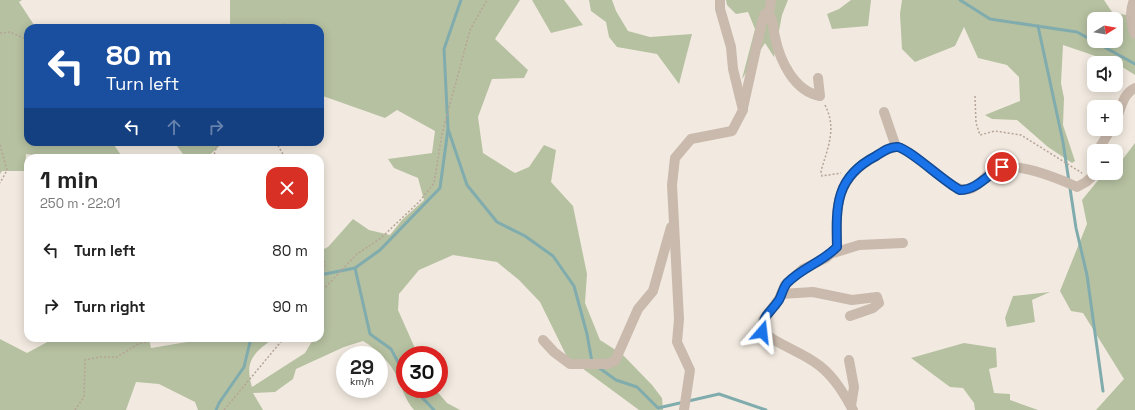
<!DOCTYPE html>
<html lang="en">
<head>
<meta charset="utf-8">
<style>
	body { margin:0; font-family:"Space Grotesk",sans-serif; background:#f6f6f6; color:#222; height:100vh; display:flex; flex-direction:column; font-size:15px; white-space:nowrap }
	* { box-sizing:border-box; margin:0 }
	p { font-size:13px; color:#767676 }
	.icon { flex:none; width:22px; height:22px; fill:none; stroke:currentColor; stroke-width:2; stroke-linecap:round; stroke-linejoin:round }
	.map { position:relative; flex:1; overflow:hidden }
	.panel { position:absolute; left:24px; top:154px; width:300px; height:188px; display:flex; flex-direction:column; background:#fff; border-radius:12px; box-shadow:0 2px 10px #0003 }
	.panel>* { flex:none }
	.hud { position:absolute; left:24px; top:24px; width:300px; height:122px; border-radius:12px; box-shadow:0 2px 10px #0003; background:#1a4fa0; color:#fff; overflow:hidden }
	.needle { width:26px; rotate:79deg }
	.tools { position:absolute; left:1087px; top:12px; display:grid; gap:8px }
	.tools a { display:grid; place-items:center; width:36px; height:36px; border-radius:8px; background:#fff; box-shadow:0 2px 10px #0003; font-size:20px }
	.speed { position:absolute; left:336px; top:346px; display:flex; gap:8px; font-size:20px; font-weight:700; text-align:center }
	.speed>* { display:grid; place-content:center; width:52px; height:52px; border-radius:50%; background:#fff; box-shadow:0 2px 10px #0003; line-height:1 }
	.speed small { font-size:10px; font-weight:400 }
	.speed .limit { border:6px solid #d22; background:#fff; color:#111 }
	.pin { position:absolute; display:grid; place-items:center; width:34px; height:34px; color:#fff; margin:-17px; border:2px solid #fff; border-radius:50%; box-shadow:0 1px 4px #0007 }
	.me { position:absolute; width:44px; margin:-22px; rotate:17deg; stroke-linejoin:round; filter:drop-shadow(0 0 3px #0008) }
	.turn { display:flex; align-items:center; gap:14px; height:84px; padding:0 16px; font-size:18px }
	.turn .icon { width:52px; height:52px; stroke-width:2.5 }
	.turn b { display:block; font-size:28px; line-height:34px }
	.lanes { display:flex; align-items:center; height:38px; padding:0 16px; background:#0003; justify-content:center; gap:20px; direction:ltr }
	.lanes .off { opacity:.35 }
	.round { display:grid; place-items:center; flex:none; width:42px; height:42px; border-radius:12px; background:#f6f6f6 }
	.overview { display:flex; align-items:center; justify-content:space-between; height:68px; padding:0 16px }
	h1 { font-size:24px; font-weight:800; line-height:30px }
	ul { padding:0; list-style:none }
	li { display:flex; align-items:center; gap:12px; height:56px; padding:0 16px }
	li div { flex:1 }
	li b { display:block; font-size:15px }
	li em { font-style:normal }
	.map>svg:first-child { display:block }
	.green { fill:#b6c1a1; fill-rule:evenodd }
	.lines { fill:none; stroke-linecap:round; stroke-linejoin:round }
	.stream { stroke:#81acae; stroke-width:3 }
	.path { stroke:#b6a497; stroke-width:1.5; stroke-dasharray:2 2; stroke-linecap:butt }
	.minor { stroke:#cabaad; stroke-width:10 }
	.route-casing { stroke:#114b97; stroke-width:10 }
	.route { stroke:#1a73e8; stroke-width:7 }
</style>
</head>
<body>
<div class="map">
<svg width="1135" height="410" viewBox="0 0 1135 410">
	<rect width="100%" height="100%" fill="#f2eae0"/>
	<g class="green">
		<path d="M 0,0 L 22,0 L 19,2 L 36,28 L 28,28 L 28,142 L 112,142 L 123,158 L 57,158 L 26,154 L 25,171 L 2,171 L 0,174 Z"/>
		<path d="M 230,0 L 520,0 L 495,39 L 528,70 L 524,78 L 492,79 L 478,117 L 483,153 L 515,173 L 529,167 L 544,145 L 556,150 L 551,182 L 573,206 L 587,274 L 585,303 L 600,340 L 622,354 L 652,385 L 662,398 L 663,410 L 639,410 L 567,357 L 540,302 L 519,280 L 497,262 L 453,255 L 419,270 L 399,294 L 398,310 L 418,355 L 405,355 L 405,389 L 435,389 L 447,403 L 460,410 L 414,410 C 404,399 402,385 394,371 C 386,358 376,349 363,341 L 344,347 L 296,369 L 293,379 L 275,392 L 253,393 L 263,410 L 198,410 L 195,402 L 159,384 L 136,382 L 126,410 L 0,410 L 0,339 L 27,353 L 51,340 L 50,338 L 149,338 L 151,348 L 187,342 L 189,338 L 274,338 C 254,353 244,360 252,387 L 305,353 L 314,338 L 320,338 L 320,251 L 328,247 L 353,219 L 369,230 L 390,235 L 402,220 L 424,200 L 418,178 L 394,168 L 388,159 L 432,153 L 435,131 L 397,110 L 385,118 L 320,95 L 320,28 L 230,28 Z"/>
		<path d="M 532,0 L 564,0 L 583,25 L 551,33 Z"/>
		<path d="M 589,0 L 612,0 L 616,11 L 628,31 L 650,37 L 692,34 L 679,84 L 657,54 L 617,47 L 609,37 L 606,22 L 591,11 Z"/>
		<path d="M 726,0 L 788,0 L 782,15 L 774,57 L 765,43 L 742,79 L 755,29 L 748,12 L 736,14 L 727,5 Z"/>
		<path d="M 851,0 L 871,0 L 868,26 L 832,29 L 827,14 L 839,9 Z"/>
		<path d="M 902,0 L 1104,0 L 1112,12 L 1135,17 L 1135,75 L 1116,63 L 1063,45 L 1061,83 L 1064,98 L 1063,125 L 1075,161 L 1072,163 L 1048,147 L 1017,120 L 992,119 L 985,115 L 1020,101 L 1019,77 L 1007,65 L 978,58 L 964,27 L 955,46 L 915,62 L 902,49 L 900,14 ZM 1094,19 L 1116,19 L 1116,41 L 1094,41 Z"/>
		<path d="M 174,142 L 224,142 L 206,158 L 186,158 Z"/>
		<path d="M 1135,143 L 1135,410 L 1096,410 L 1124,379 L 1083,313 L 1071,311 L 1060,291 L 1087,224 L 1082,200 L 1104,173 L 1116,173 L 1116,168 Z"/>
		<path d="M 1050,292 L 1032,300 L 1035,322 L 1007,327 L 1005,318 L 1013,296 Z"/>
		<path d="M 964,343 L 996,348 L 997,367 L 989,369 L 994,393 L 1010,394 L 1010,400 L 1038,410 L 975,410 L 974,403 L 963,388 L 950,387 L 911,358 Z"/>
	</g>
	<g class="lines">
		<g class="stream">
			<path d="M 960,0 L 990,19 L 1077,32 L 1135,64"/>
			<path d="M 1038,26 L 1063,142 L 1076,228 L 1087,275 L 1103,391"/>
			<path d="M 448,129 L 467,185 L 497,222 L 525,236 L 553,256 L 574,286 L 587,334 L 592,362"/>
			<path d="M 355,268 L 370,334 L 391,349 L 405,375"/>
			<path d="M 320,273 L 325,274 L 355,268 L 380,250 L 440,188 L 448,129 L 444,49 L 461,0"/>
			<path d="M 598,367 L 616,380 L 637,387 L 658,408 L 719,394 L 766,410"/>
			<path d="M 414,389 L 434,410"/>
			<path d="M 216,410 L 219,403 L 244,367 L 251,338"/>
		</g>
		<g class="path">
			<path d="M 281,28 L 284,24 L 290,28"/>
			<path d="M 0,33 L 10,32 L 28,40"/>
			<path d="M 975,96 L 976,123 L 980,135 L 995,131 L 1021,135 L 1082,173"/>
			<path d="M 825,105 C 837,128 828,147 821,171 L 822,176 L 841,173"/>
			<path d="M 276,142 L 285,158"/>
			<path d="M 0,145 L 7,170 L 0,183"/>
			<path d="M 213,158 L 218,142"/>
			<path d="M 320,254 L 325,263 L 320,287"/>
			<path d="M 320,293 L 357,254 L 381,238 L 419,202 L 434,183 L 442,134 L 470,30 L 487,0"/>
			<path d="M 75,410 L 84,397 L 85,360 L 100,357 L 117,357 L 138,344 L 159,338"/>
			<path d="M 224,410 L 284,338"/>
		</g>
		<g class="minor">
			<path d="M 1134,0 C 1129,12 1130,22 1135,34"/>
			<path d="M 769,14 L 771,0"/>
			<path d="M 743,108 L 762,22 L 765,14 L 769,14 C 774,21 773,29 775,37 C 780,61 794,91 820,96 L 818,78"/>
			<path d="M 884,112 L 896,147"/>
			<path d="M 1116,120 C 1121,109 1123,93 1135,88"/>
			<path d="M 1100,151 L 1100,147 L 1111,129"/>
			<path d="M 830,254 L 859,245 L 903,243"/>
			<path d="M 781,294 L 813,292 L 852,300 L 877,297 L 879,303 L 873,308 L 850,316"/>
			<path d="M 543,340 L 554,352 L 570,364 L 607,364 L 615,361 L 638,309 L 653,291 L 671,227"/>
			<path d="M 849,360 L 854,387 L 851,406"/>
			<path d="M 684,410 L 690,370 L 677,342 L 679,319 L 672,185 L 675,158 L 691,139 L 732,131 L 743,110 L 733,69 L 731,47 L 720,9 L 720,0"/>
			<path d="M 853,410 C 844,394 835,378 820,366 C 803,352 780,346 762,332 L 763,320 L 779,299 L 785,285 L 803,269 L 826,258 L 837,247 C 836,206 835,178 876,156 C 882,152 891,146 898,147 C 910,150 941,178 953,186 C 979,200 982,169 1003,167 C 1025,165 1057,178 1077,187 L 1086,182 L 1096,173"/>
		</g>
	</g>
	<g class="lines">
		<g class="route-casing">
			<path id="route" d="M 762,332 C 764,312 769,315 779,300 C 782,295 783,288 787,283 C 803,267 821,263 837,247 C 836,206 835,177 876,156 C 882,152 890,146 898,147 C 911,150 944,182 960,190 C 977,190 988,174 1002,167"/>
		</g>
		<use href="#route" class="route"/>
	</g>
</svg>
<div class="tools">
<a><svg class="needle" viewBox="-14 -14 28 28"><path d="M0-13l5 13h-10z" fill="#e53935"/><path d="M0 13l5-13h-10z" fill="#767676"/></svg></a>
<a><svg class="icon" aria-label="sound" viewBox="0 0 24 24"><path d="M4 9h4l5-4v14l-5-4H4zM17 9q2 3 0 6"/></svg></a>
<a>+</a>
<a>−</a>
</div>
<div class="speed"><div>29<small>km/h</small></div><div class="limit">30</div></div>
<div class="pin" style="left:1002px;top:167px;background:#d93025"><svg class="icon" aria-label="arrive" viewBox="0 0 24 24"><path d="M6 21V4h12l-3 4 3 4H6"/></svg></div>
<svg class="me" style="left:762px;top:332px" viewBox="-20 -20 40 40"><path d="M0-17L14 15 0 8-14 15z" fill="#1a73e8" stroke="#fff" stroke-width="4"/></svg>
<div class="hud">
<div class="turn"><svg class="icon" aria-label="left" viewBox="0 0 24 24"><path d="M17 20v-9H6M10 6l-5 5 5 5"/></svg><div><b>80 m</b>Turn left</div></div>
<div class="lanes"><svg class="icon" aria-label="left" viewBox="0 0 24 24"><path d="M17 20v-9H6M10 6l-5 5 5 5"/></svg><svg class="icon off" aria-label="ahead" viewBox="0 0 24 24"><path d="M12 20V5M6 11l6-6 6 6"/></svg><svg class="icon off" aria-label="right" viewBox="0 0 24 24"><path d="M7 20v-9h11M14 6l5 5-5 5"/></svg></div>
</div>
<section class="panel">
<div class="overview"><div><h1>1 min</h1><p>250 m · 22:01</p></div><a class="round" style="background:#d93025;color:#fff"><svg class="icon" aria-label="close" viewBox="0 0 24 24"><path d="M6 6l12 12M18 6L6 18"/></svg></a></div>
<ul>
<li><svg class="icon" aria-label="left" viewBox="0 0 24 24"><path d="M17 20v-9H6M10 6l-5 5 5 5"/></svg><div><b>Turn left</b></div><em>80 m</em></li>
<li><svg class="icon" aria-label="right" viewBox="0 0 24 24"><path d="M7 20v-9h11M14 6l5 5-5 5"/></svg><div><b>Turn right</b></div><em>90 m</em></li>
</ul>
</section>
</div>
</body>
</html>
